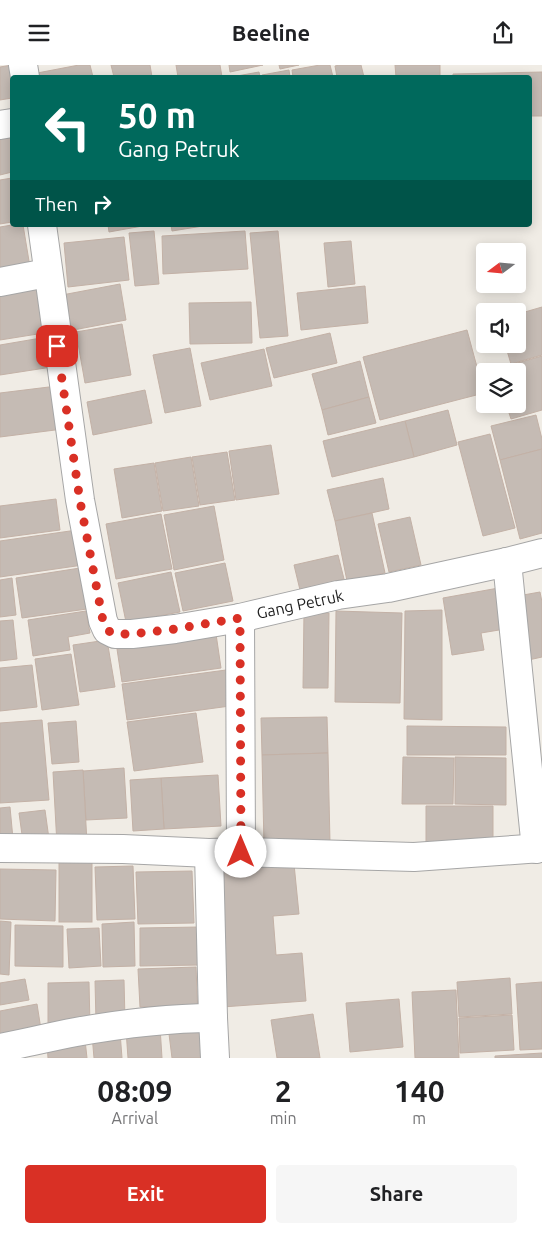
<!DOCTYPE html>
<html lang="en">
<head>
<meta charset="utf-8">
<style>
	body { margin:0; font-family:Ubuntu,sans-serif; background:#f6f6f6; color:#202124; height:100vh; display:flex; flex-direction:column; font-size:19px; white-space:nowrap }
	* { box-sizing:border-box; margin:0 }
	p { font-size:16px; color:#757577 }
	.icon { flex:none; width:28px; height:28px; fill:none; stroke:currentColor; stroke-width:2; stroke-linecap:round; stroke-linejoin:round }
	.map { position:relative; height:993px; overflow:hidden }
	.panel { display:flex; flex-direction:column; background:#fff; flex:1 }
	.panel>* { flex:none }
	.hud { position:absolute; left:10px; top:10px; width:522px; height:152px; border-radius:5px; box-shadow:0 2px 12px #0003; background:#00695c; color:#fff; overflow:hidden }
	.needle { width:32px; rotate:254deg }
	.controls { position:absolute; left:476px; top:178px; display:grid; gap:10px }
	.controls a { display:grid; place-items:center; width:50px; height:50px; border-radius:5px; background:#fff; box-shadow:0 2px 12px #0003; font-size:25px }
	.pin { position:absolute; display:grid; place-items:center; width:42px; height:42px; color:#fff; margin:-21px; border-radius:10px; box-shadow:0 2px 8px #0006 }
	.me { position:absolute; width:55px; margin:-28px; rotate:0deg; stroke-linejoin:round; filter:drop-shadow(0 0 4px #0008) }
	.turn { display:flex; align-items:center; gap:18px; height:105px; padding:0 25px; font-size:22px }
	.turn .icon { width:65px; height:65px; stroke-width:2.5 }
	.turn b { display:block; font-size:35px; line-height:42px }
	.then { display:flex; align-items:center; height:48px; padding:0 25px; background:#0003; gap:10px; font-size:19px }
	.eta { display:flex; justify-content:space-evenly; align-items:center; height:85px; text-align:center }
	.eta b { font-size:30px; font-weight:700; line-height:35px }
	.action { display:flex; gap:10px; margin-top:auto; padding:10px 25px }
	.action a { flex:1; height:58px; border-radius:5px; background:#d93025; color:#fff; font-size:20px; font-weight:700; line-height:58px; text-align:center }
	.action a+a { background:#f6f6f6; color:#202124 }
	header { display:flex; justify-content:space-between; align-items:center; height:65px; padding:0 25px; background:#fff; font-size:22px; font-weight:700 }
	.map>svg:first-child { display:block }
	.building { fill:#c5bbb4; stroke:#c3b1a6 }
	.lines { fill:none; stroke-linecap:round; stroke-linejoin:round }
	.minor-casing { stroke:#a6a6a6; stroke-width:30 }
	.minor { stroke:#fff; stroke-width:28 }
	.route { stroke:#d93025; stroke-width:9; stroke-dasharray:0 16.2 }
	.labels { text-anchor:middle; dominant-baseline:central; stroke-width:4.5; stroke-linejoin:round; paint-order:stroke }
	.street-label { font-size:16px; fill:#1f1f1f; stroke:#fff }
</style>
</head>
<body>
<header><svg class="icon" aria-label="menu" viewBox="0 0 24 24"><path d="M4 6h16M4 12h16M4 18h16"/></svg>Beeline<svg class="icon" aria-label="share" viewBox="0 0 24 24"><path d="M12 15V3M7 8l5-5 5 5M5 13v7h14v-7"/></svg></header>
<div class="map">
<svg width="542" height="993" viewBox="0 0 542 993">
	<rect width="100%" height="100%" fill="#f0ece5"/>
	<g class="building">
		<path d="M 12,0 L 12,33 L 0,35 L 0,2 Z"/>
		<path d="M 79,0 L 90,0 L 93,12 L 32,12 L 32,9 Z"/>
		<path d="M 111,0 L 150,0 L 152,12 L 114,12 Z"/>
		<path d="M 176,0 L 220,0 L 222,12 L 178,12 Z"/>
		<path d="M 229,0 L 263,0 L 230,7 Z"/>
		<path d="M 279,0 L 299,0 L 280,4 Z"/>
		<path d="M 320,0 L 330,0 L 333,12 L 293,12 L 292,5 Z"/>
		<path d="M 339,0 L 361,0 L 364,12 L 337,12 L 335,1 Z"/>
		<path d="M 395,0 L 440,0 L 440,12 L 396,12 Z"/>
		<path d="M 289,5 L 290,12 L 262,12 L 262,10 Z"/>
		<path d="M 259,7 L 260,12 L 237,12 L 237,11 Z"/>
		<path d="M 542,7 L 542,51 L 530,51 L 530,12 L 453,12 L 453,9 Z"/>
		<path d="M 12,67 L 12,107 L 0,110 L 0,69 Z"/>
		<path d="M 12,113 L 12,157 L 0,159 L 0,115 Z"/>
		<path d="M 12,160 L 23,160 L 30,202 L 0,207 L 0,162 Z"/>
		<path d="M 108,160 L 148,160 L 109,167 Z"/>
		<path d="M 171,160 L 209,160 L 172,166 Z"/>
		<path d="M 154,166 L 159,219 L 135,221 L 129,168 Z"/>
		<path d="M 245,166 L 248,204 L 163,209 L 162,171 Z"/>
		<path d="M 278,166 L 288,271 L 260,273 L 250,168 Z"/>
		<path d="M 124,172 L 129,215 L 68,222 L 64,178 Z"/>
		<path d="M 351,176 L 355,219 L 328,222 L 324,178 Z"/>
		<path d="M 36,217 L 44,268 L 0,275 L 0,223 Z"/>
		<path d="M 120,219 L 126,255 L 68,266 L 62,230 Z"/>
		<path d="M 365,221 L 368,258 L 301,265 L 297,228 Z"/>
		<path d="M 251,237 L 252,278 L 190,279 L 189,238 Z"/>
		<path d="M 542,242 L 542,290 L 511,299 L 505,279 L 518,279 L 518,249 Z"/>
		<path d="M 122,259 L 131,310 L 85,318 L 76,267 Z"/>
		<path d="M 467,265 L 484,328 L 380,355 L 363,292 Z"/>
		<path d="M 330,268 L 337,298 L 274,313 L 266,283 Z"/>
		<path d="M 47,272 L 52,302 L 0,310 L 0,280 Z"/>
		<path d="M 190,283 L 201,341 L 165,348 L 153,290 Z"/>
		<path d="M 264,284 L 272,321 L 210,335 L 201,298 Z"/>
		<path d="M 542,291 L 542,345 L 511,354 L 506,339 L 518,339 L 518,306 L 497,306 L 496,304 Z"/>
		<path d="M 360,296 L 369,332 L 322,345 L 312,309 Z"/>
		<path d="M 57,321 L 63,364 L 0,372 L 0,328 Z"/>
		<path d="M 145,325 L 152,358 L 93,370 L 87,337 Z"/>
		<path d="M 369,332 L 376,358 L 328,370 L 322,345 Z"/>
		<path d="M 448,345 L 457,380 L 414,392 L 405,356 Z"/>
		<path d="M 536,350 L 542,374 L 542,384 L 500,395 L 491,361 Z"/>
		<path d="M 405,356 L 414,392 L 332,412 L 323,376 Z"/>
		<path d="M 490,369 L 515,463 L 483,471 L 458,377 Z"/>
		<path d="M 271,380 L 279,429 L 236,435 L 229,386 Z"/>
		<path d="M 542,384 L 542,468 L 520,474 L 500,395 Z"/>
		<path d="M 227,387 L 235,435 L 200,440 L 192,392 Z"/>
		<path d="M 191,392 L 199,441 L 163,446 L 155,398 Z"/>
		<path d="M 154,398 L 162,446 L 122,453 L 114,404 Z"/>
		<path d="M 383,413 L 389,444 L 335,456 L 327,425 Z"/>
		<path d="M 56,434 L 60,465 L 0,473 L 0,441 Z"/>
		<path d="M 214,441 L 224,495 L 174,505 L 164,450 Z"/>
		<path d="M 372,448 L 385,508 L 347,516 L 335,456 Z"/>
		<path d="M 161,449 L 172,504 L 116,514 L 106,459 Z"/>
		<path d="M 410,452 L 421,500 L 389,507 L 378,459 Z"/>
		<path d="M 77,465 L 83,500 L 0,512 L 0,476 Z"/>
		<path d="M 338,490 L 344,514 L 300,525 L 294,500 Z"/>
		<path d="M 225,498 L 233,536 L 183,546 L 175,508 Z"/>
		<path d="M 80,503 L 87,544 L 22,553 L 16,513 Z"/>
		<path d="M 171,507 L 180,547 L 126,557 L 118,518 Z"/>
		<path d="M 12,513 L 16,550 L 0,552 L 0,515 Z"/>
		<path d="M 504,522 L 511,563 L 481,568 L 484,585 L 452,590 L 443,533 Z"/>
		<path d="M 540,527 L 542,537 L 542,592 L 524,596 L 512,532 Z"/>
		<path d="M 442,545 L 442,655 L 404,654 L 405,546 Z"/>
		<path d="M 86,546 L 90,568 L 68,572 L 70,585 L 33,591 L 28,555 Z"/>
		<path d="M 336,546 L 402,548 L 400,638 L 335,637 Z"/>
		<path d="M 304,547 L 329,548 L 328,623 L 303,623 Z"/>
		<path d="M 13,555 L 17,594 L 0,596 L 0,556 Z"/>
		<path d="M 216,569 L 221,603 L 122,617 L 117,584 Z"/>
		<path d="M 107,575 L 115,622 L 80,627 L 73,580 Z"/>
		<path d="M 71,589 L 79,640 L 42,645 L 35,594 Z"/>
		<path d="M 32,600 L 37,642 L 0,646 L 0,603 Z"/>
		<path d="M 226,605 L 230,641 L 127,655 L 122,619 Z"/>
		<path d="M 196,648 L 203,697 L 134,706 L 127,657 Z"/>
		<path d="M 327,652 L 328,688 L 262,690 L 261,653 Z"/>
		<path d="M 42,655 L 49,735 L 0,738 L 0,658 Z"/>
		<path d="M 76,656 L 79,697 L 52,699 L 48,658 Z"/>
		<path d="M 407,661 L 506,662 L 506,690 L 407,690 Z"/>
		<path d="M 328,688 L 330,778 L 264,780 L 262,690 Z"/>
		<path d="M 403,692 L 454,693 L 453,739 L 402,739 Z"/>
		<path d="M 455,692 L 506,693 L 506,740 L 455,739 Z"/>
		<path d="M 124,703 L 127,753 L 86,755 L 83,706 Z"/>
		<path d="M 83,705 L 87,778 L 57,780 L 53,707 Z"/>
		<path d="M 218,710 L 221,761 L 164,764 L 161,713 Z"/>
		<path d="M 161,713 L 164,764 L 133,766 L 130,715 Z"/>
		<path d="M 426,741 L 493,741 L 493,782 L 426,781 Z"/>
		<path d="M 10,742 L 13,774 L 0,775 L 0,743 Z"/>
		<path d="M 45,745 L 49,774 L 23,777 L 19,748 Z"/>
		<rect x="59" y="795" width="33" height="62"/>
		<path d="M 294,799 L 299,849 L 273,851 L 276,890 L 302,888 L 306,936 L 222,942 L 211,806 Z"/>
		<path d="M 133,801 L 135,854 L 97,855 L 95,802 Z"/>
		<path d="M 0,804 L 56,805 L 55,856 L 0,854 Z"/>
		<path d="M 192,806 L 194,858 L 138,859 L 136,807 Z"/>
		<path d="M 0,856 L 11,857 L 9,910 L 0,909 Z"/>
		<path d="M 134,857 L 135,901 L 103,902 L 102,859 Z"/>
		<path d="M 15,860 L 63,861 L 63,902 L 15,901 Z"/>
		<path d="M 199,862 L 200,900 L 140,901 L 140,863 Z"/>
		<path d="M 99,863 L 101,901 L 69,903 L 67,864 Z"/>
		<path d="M 196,902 L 198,952 L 173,941 L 140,942 L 138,904 Z"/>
		<path d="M 510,913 L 512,949 L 459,952 L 457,917 Z"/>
		<path d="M 25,914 L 29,935 L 0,940 L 0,918 Z"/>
		<path d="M 124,915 L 125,955 L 96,956 L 95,916 Z"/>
		<path d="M 89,917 L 90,961 L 48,961 L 48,918 Z"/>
		<path d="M 542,917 L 542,984 L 520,985 L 516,919 Z"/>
		<path d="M 456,925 L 459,993 L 415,993 L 412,927 Z"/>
		<path d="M 399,934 L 403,982 L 350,987 L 346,938 Z"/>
		<path d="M 37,939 L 42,971 L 0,978 L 0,946 Z"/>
		<path d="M 313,949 L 320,993 L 277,993 L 271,955 Z"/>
		<path d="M 512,950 L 514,985 L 460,988 L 459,953 Z"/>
		<path d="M 160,962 L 162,993 L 128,993 L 126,965 Z"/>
		<path d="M 200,965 L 204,993 L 172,993 L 169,969 Z"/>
		<path d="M 120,967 L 122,993 L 94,993 L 92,970 Z"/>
		<path d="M 85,975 L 87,993 L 48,993 L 47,978 Z"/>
		<path d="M 542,988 L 542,993 L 495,993 L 495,991 Z"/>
	</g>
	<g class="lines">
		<g class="minor-casing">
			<g id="minor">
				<path d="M 23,0 L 25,12"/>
				<path d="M 0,60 L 12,58"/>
				<path d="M 42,160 L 80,435 L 103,556 L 107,565 L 115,569 L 132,569 L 175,564 L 240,553 L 338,530 L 388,523 L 507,497 L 542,488"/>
				<path d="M 0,217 L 47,208"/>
				<path d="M 507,497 L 536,784"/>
				<path d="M 240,553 L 241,787"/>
				<path d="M 0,783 L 123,784 L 209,788 L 241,787 L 414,792 L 542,783"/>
				<path d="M 209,788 L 213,953"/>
				<path d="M 0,983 C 25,978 50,972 76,967 C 121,959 167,953 213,953 L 215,993"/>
			</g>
		</g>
		<use href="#minor" class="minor"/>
	</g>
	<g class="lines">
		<path class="route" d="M 57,281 L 80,436 L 103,556 L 107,565 L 114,569 L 132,569 L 175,564 L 240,553 L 241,787"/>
	</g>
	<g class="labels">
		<g class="street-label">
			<text transform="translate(300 539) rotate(-12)">Gang Petruk</text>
		</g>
	</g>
</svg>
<div class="controls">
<a><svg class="needle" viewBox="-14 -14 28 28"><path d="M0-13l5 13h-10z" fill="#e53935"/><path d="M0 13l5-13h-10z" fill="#757577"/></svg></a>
<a><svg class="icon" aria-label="sound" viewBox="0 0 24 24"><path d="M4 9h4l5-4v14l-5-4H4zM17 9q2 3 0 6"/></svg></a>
<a><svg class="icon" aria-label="layers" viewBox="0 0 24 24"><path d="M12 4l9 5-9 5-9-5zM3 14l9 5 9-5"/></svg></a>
</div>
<div class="pin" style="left:57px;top:281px;background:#d93025"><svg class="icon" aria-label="arrive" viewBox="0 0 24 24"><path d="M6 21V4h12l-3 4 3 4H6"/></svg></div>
<svg class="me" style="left:241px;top:787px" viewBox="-20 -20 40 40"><circle r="19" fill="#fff"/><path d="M0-13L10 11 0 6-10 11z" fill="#d93025"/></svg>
<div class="hud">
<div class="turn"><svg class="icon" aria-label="left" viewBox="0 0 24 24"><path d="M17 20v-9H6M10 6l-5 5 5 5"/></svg><div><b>50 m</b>Gang Petruk</div></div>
<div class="then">Then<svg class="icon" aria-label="right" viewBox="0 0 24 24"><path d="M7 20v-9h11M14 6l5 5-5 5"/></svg></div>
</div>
</div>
<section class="panel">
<div class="eta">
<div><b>08:09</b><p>Arrival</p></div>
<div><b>2</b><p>min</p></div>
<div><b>140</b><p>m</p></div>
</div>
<div class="action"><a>Exit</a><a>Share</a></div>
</section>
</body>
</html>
